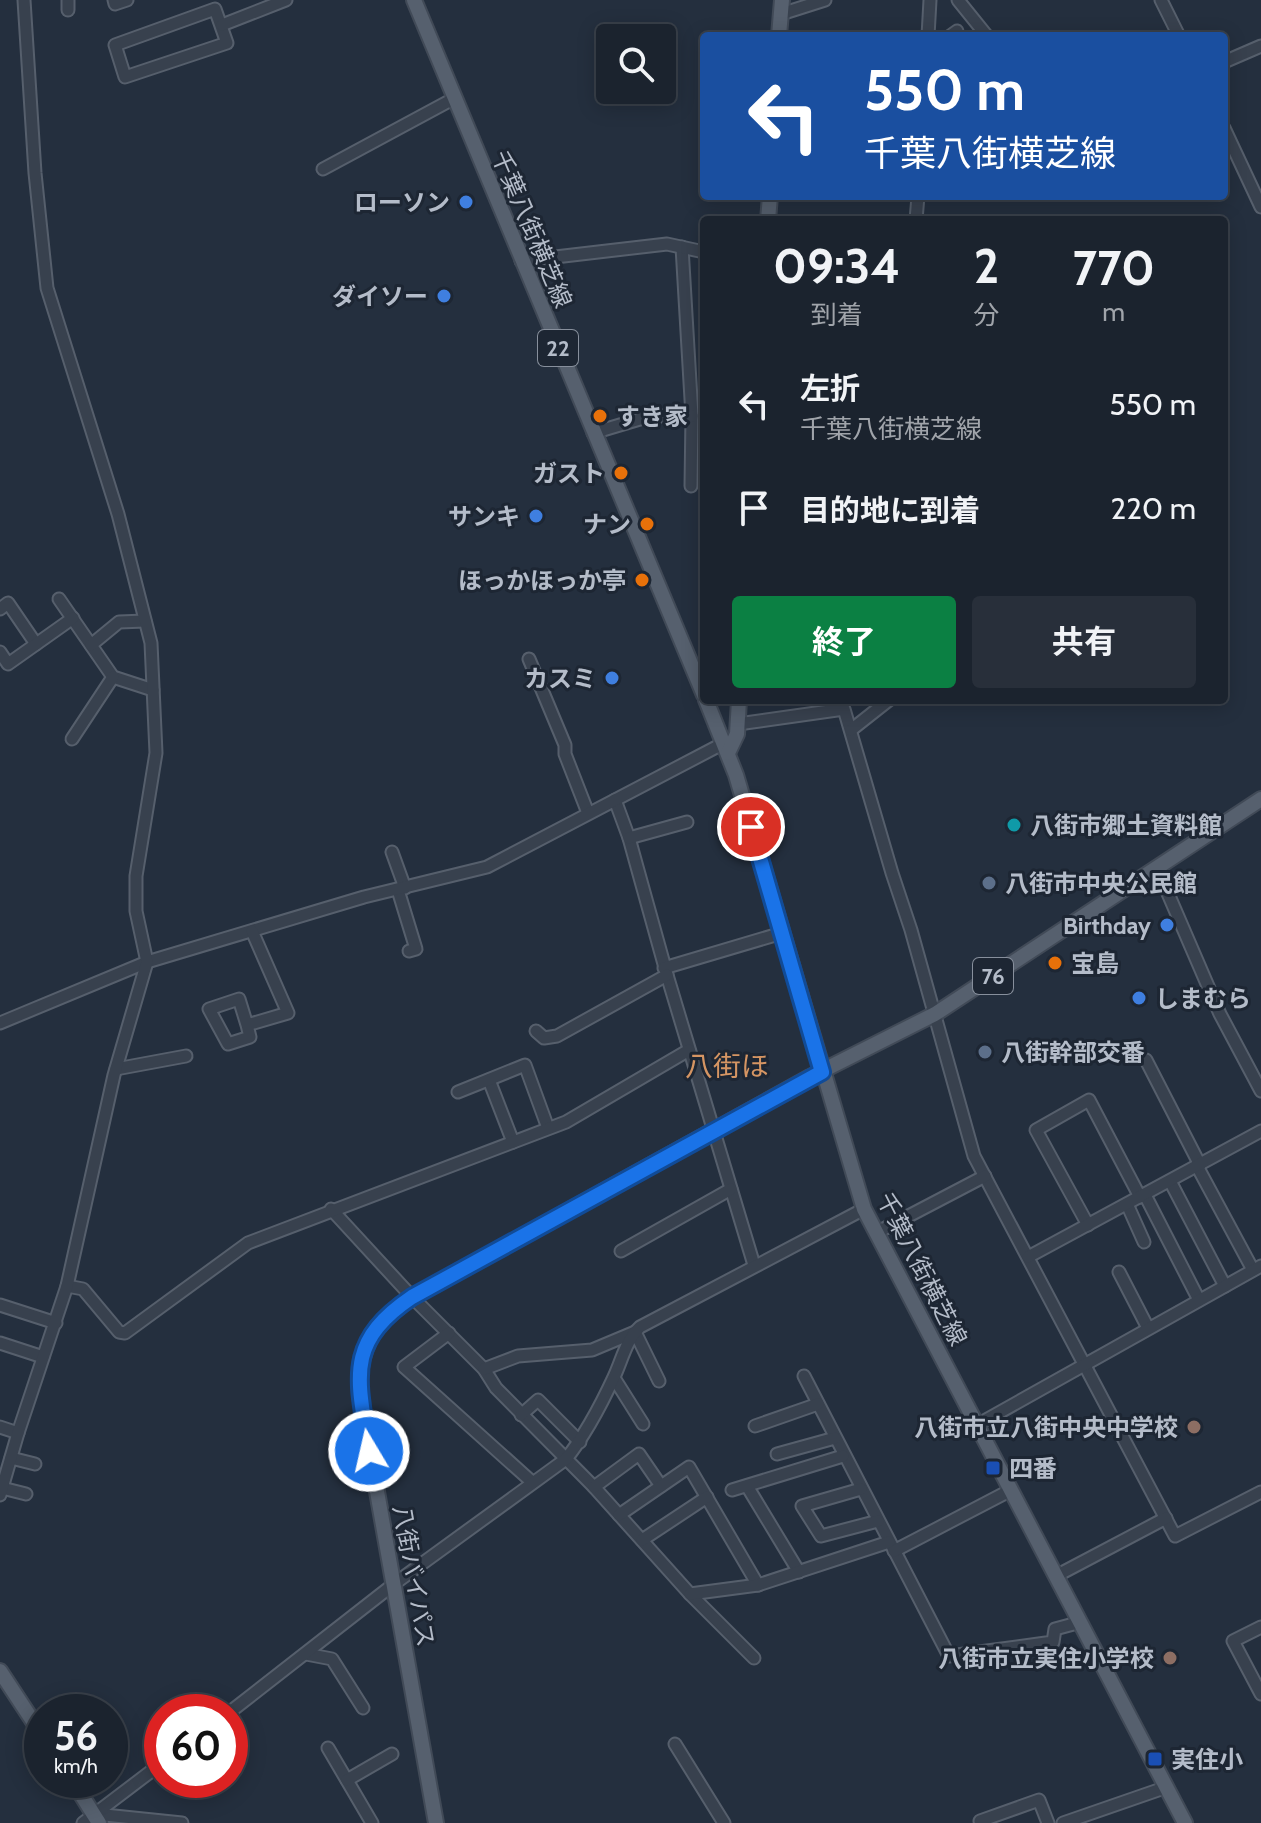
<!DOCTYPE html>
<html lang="ja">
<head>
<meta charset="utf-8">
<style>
	body { margin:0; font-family:Cabin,"Noto Sans JP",sans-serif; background:#282f3a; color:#f1f3f6; height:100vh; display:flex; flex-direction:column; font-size:30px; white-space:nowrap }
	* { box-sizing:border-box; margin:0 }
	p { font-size:26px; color:#a0a4aa }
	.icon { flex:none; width:44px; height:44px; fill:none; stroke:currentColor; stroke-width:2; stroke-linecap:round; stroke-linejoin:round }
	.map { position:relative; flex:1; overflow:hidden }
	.panel { position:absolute; left:700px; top:216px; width:528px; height:488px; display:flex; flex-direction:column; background:#1b232e; border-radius:8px; box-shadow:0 4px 20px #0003,0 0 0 2px #39404a }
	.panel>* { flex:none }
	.top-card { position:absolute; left:700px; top:32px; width:528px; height:168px; border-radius:8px; box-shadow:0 4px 20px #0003,0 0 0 2px #39404a; background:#1a4fa0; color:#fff; overflow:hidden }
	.controls { position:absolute; left:596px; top:24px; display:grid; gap:16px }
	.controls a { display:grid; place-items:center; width:80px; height:80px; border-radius:8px; background:#1b232e; box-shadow:0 4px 20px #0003,0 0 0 2px #39404a; font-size:40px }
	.speed { position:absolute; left:24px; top:1694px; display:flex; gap:16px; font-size:40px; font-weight:700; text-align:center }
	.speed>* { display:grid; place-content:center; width:104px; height:104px; border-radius:50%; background:#1b232e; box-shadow:0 4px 20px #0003,0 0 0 2px #39404a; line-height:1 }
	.speed small { font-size:20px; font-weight:400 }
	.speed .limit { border:12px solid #d22; background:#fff; color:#111 }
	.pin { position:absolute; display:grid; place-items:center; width:68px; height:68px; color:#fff; margin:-34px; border:4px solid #fff; border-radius:50%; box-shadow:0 2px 8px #0007 }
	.me { position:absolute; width:88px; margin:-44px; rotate:351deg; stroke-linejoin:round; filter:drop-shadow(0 0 6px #0008) }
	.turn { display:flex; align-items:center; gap:28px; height:168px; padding:0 32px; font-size:36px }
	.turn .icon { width:104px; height:104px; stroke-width:2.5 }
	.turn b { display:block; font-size:56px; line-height:68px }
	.eta { display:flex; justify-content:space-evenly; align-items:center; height:136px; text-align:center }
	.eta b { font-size:48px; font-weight:700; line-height:56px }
	.cta { display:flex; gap:16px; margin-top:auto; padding:16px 32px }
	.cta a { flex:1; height:92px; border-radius:8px; background:#0b8043; color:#fff; font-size:32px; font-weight:700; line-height:92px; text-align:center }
	.cta a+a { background:#282f3a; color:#f1f3f6 }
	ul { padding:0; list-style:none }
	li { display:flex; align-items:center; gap:24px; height:104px; padding:0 32px }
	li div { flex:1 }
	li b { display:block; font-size:30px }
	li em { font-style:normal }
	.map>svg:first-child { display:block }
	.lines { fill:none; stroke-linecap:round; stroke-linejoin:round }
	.minor-casing { stroke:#565f6c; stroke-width:15 }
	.major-casing { stroke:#414a57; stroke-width:18 }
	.minor { stroke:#38414e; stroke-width:11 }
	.major { stroke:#56606e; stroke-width:14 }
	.route-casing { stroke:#114b97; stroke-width:20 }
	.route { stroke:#1a73e8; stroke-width:14 }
	.shop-dot { fill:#3f7fe0; stroke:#1d2633; stroke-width:3 }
	.food-dot { fill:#e8710a; stroke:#1d2633; stroke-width:3 }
	.culture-dot { fill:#0f9aa8; stroke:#1d2633; stroke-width:3 }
	.service-dot { fill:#5c6f8a; stroke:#1d2633; stroke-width:3 }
	.education-dot { fill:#8d6e63; stroke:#1d2633; stroke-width:3 }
	.transit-dot { fill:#1a4fb4; stroke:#1d2633; stroke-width:3 }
	.labels { text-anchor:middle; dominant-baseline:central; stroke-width:6; stroke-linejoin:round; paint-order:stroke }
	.shield { fill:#1d2633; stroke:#878f9c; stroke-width:2 }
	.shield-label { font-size:22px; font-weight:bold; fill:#b4bcc9 }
	.poi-label { font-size:24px; font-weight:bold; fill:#b4bcc9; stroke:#1d2633; text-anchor:end }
	.street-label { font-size:24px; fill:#b4bcc9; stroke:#1d2633 }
	.quarter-label { font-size:28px; fill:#d59563; stroke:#1d2633 }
</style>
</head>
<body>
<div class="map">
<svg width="1261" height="1823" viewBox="0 0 1261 1823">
	<rect width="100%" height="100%" fill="#242f3e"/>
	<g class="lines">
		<g class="minor-casing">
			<g id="minor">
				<path d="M 68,0 L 68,10"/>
				<path d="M 114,0 L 115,4 L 127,0"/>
				<path d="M 958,0 L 987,36"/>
				<path d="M 1161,0 L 1179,36"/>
				<path d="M 215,9 L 227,43 L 125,77 L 115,45 Z"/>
				<path d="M 781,14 L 825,0"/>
				<path d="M 222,25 L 286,0"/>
				<path d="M 928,36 L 930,0"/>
				<path d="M 950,36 L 957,31"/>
				<path d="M 1224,62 L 1261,46"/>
				<path d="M 1224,128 L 1261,207"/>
				<path d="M 323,169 L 453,99"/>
				<path d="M 916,220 L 918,196"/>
				<path d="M 682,247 L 692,416 L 691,486"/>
				<path d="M 521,261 L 667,244 L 704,252"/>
				<path d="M 593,433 L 650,416 L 692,416"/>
				<path d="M 59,599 L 113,677 L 153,690"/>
				<path d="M 0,609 L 8,603 L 36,644"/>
				<path d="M 91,645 L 119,622 L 145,621"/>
				<path d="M 0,652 L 8,664 L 73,618"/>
				<path d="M 529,659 L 565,745 L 565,754 L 588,813"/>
				<path d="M 738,724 L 844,709 L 892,873 L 911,930 L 974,1156 L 1175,1536 L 1261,1492"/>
				<path d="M 851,730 L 889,700"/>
				<path d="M 72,739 L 113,677"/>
				<path d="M 615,800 L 629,838 L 667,975 L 754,1265"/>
				<path d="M 629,838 L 687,822"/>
				<path d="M 392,852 L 405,888"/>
				<path d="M 1157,868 L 1220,1014 L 1261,1091"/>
				<path d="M 398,890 L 416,949 L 409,951"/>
				<path d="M 664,968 L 782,933"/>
				<path d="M 0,1023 L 147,962 L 364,897 L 487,867 L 724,743"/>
				<path d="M 247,1025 L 250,1037 L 228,1044 L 209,1009 L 239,999 L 247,1025 L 288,1013 L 252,931"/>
				<path d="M 536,1031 L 544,1038 L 557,1036 L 667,975"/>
				<path d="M 1146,1060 L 1200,1165"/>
				<path d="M 116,1069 L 186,1056"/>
				<path d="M 489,1080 L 513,1142"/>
				<path d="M 458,1092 L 525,1065 L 548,1128"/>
				<path d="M 1197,1166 L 1253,1270"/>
				<path d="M 1170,1181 L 1225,1286"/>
				<path d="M 1145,1195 L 1199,1300"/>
				<path d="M 1127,1204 L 1144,1242"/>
				<path d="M 331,1209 L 412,1297 L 484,1369 L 496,1388 L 594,1487 L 690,1594 L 754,1658"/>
				<path d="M 1088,1225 L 1036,1130 L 1089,1100 L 1140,1197"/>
				<path d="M 876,1233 L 985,1176"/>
				<path d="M 621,1251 L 731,1189"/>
				<path d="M 1028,1257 L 1261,1131"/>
				<path d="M 1119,1272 L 1148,1328"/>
				<path d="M 67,1286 L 83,1289 L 119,1332 L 125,1333 L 248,1243 L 566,1122 L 689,1050"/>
				<path d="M 0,1305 L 56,1323"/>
				<path d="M 449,1333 L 404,1367 L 532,1482"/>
				<path d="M 0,1343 L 43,1357"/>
				<path d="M 484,1369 L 518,1356 L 592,1350 L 635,1332 L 659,1381"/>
				<path d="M 804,1376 L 949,1656 L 1053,1642 L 1055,1629 L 1081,1622"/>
				<path d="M 614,1378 L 643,1424"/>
				<path d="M 521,1415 L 538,1400 L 580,1442"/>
				<path d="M 977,1425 L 1261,1266"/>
				<path d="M 755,1426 L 818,1404"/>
				<path d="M 0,1427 L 18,1433"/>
				<path d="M 777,1454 L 835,1438"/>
				<path d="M 11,1458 L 35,1464"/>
				<path d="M 747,1486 L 799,1572"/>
				<path d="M 594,1487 L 639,1454 L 661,1486"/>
				<path d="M 2,1488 L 26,1494"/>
				<path d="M 861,1489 L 802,1506 L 821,1536 L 878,1521"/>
				<path d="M 732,1490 L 843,1456"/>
				<path d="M 0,1495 L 18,1433 L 67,1286 L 114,1075 L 147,962 L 136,911 L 136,876 L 156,753 L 151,643 L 118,514 L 47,288 L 35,173 L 24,0"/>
				<path d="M 619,1515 L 689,1467 L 758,1585"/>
				<path d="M 642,1540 L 707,1497"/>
				<path d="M 894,1551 L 1011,1490"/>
				<path d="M 1056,1576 L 1166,1518"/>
				<path d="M 690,1594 L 758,1585 L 889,1542"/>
				<path d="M 1261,1627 L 1233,1641 L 1261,1694"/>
				<path d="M 306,1654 L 332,1659 L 363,1708"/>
				<path d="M 230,1712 L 394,1584 L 566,1459 C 586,1434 601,1405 614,1377 C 622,1360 626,1340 640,1327 L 864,1209"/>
				<path d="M 675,1744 L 724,1823"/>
				<path d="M 328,1748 L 372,1823"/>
				<path d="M 347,1780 L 392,1754"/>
				<path d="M 95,1814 L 182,1823"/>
				<path d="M 980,1821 L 1039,1800 L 1048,1823"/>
				<path d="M 83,1823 L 162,1763"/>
				<path d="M 1063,1823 L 1167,1787"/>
			</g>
		</g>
		<g class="major-casing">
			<g id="major">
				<path d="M 414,0 L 704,695"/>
				<path d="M 779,36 L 782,0"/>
				<path d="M 768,220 L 770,196"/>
				<path d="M 706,700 L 736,775 L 864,1209 L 1185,1823"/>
				<path d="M 728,753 L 737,734 L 739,700"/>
				<path d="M 0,1671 L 42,1735"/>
				<path d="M 72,1780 L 99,1823"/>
				<path d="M 436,1823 L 360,1396 C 357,1348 373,1324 412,1297 L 810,1077 L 935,1014 L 1261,799"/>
			</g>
		</g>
		<use href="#minor" class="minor"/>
		<use href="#major" class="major"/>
	</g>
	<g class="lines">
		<g class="route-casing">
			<path id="route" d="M 369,1451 C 358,1379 344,1343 412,1297 L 822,1072 L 751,827"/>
		</g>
		<use href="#route" class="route"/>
	</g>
	<g class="shop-dot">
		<circle cx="466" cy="202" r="8"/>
		<circle cx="444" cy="296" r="8"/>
		<circle cx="536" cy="516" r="8"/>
		<circle cx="612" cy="678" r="8"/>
		<circle cx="1167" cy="925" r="8"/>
		<circle cx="1139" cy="998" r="8"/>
	</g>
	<g class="food-dot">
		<circle cx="600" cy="416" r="8"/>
		<circle cx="621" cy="473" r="8"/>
		<circle cx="647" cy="524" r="8"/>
		<circle cx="642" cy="580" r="8"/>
		<circle cx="1055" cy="963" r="8"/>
	</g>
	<circle class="culture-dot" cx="1014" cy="825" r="8"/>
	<g class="service-dot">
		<circle cx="989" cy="883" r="8"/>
		<circle cx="985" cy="1052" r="8"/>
	</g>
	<g class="education-dot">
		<circle cx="1194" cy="1427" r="8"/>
		<circle cx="1170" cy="1658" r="8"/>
	</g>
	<g class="transit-dot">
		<rect x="985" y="1460" width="16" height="16" rx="4"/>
		<rect x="1147" y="1751" width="16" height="16" rx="4"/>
	</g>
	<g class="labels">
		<g class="shield">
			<rect x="538" y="330" width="40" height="36" rx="6"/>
			<rect x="973" y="958" width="40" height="36" rx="6"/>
		</g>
		<g class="shield-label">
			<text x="558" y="348">22</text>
			<text x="993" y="976">76</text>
		</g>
		<g class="poi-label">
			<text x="450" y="202">ローソン</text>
			<text x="428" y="296">ダイソー</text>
			<text x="616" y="416" text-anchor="start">すき家</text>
			<text x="605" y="473">ガスト</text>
			<text x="520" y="516">サンキ</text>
			<text x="631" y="524">ナン</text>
			<text x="626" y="580">ほっかほっか亭</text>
			<text x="596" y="678">カスミ</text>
			<text x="1030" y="825" text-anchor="start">八街市郷土資料館</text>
			<text x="1005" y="883" text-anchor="start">八街市中央公民館</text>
			<text x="1151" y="925">Birthday</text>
			<text x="1071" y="963" text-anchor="start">宝島</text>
			<text x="1155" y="998" text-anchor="start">しまむら</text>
			<text x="1001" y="1052" text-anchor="start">八街幹部交番</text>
			<text x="1178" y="1427">八街市立八街中央中学校</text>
			<text x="1009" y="1468" text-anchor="start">四番</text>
			<text x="1154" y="1658">八街市立実住小学校</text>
			<text x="1171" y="1759" text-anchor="start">実住小</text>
		</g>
		<g class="street-label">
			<text transform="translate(532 229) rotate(67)">千葉八街横芝線</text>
			<text transform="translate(922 1269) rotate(63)">千葉八街横芝線</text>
			<text transform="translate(414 1576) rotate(80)">八街バイパス</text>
		</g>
		<g class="quarter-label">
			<text x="727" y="1066">八街ほ</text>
		</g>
	</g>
</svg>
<div class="controls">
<a><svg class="icon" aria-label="search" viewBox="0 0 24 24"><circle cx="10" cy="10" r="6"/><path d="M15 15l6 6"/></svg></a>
</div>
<div class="speed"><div>56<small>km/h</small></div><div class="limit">60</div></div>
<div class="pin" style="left:751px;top:827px;background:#d93025"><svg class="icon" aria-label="arrive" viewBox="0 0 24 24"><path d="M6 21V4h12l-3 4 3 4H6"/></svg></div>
<svg class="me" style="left:369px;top:1451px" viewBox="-20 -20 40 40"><circle r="17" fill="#1a73e8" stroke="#fff" stroke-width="3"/><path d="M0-11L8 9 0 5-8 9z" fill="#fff"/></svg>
<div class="top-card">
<div class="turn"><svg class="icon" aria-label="left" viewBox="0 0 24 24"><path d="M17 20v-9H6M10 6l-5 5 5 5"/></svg><div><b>550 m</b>千葉八街横芝線</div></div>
</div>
<section class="panel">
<div class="eta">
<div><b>09:34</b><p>到着</p></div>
<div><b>2</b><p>分</p></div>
<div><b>770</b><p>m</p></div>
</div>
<ul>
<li><svg class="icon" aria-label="left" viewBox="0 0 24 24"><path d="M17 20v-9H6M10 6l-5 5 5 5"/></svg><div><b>左折</b><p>千葉八街横芝線</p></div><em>550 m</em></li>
<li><svg class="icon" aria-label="arrive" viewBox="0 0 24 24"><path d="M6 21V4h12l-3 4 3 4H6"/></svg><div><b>目的地に到着</b></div><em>220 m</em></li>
</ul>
<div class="cta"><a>終了</a><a>共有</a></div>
</section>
</div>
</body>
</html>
